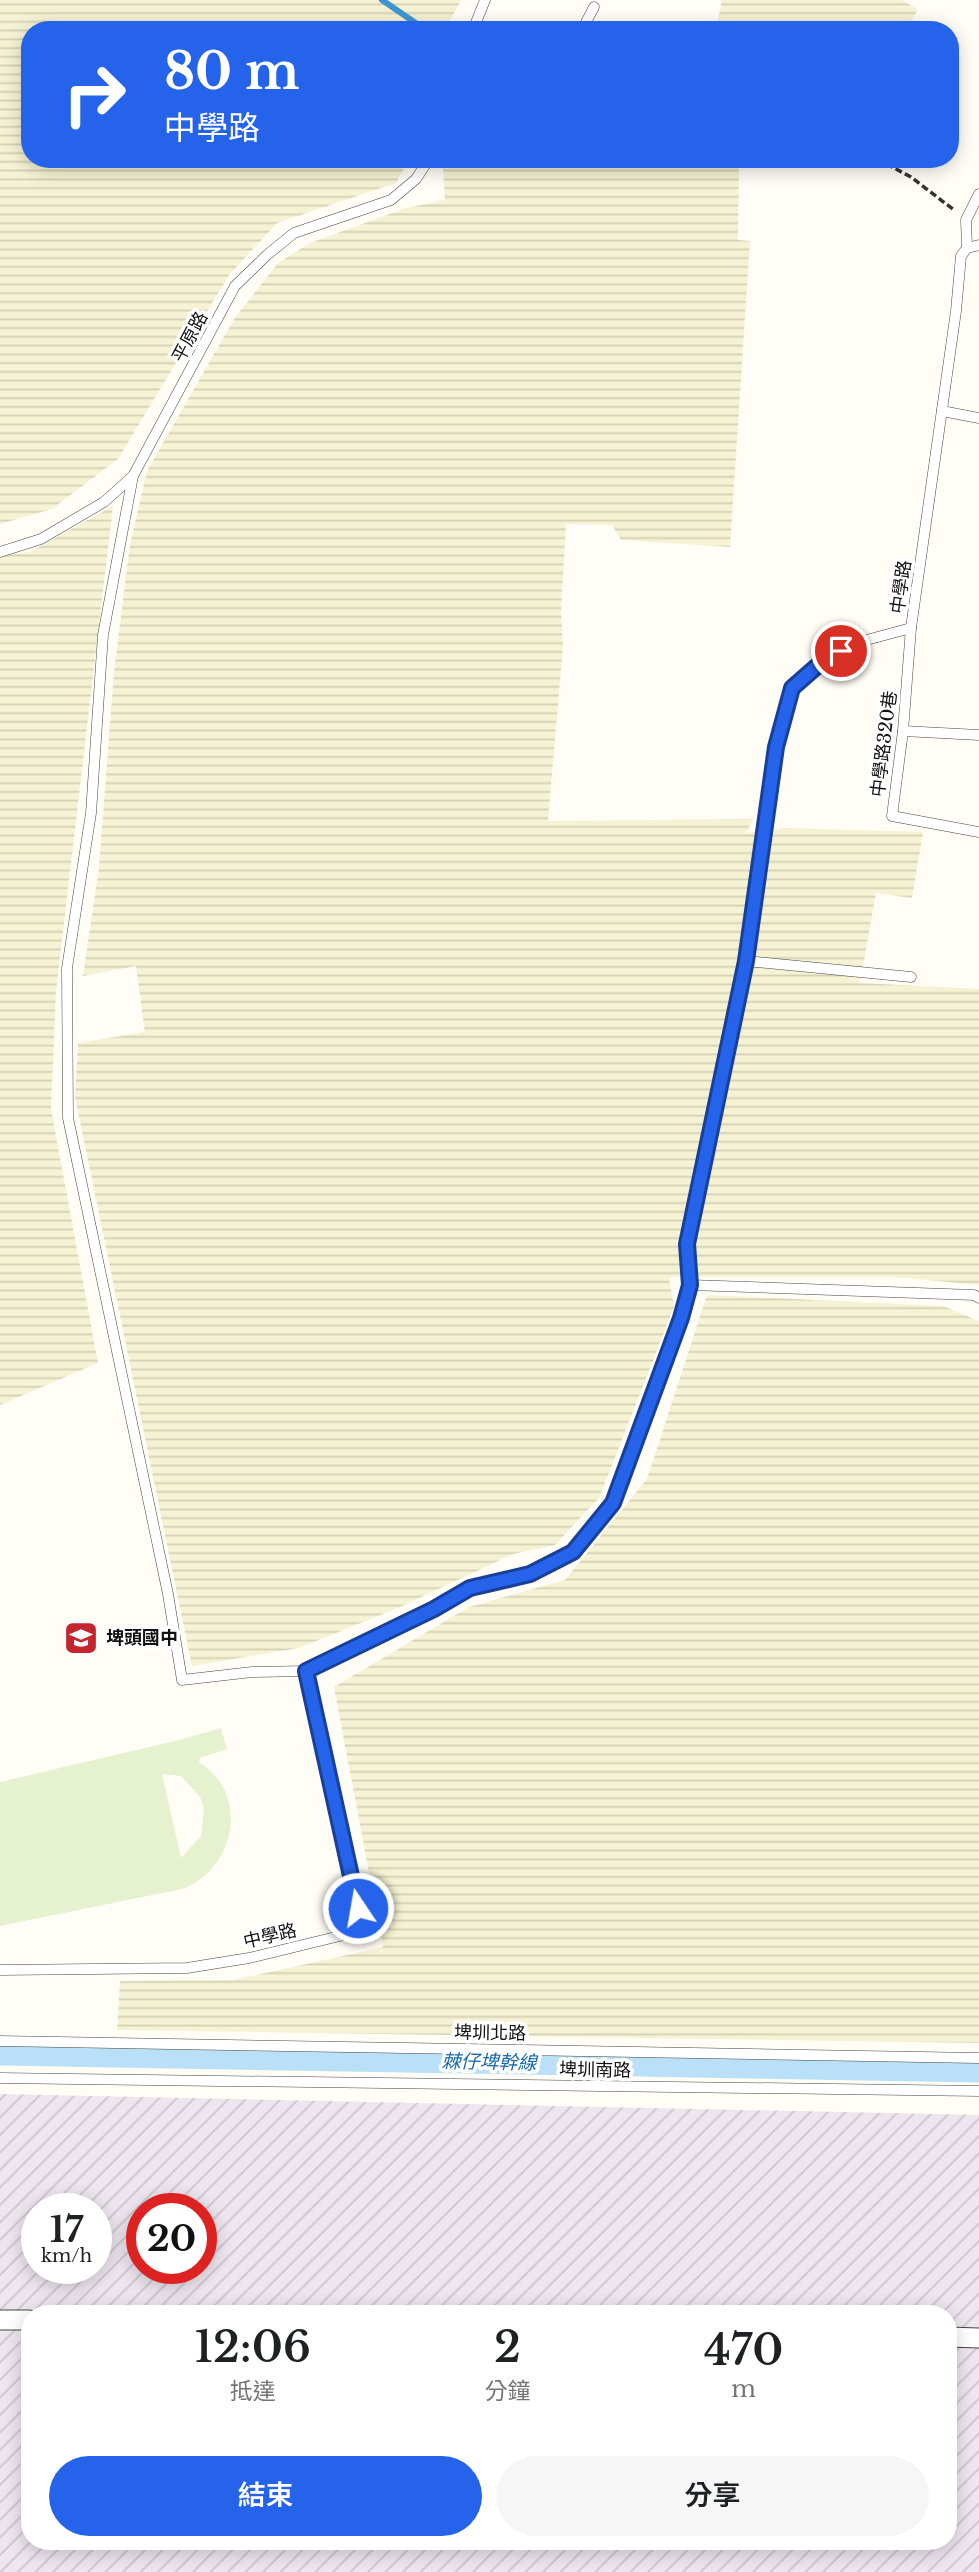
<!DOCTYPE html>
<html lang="zh-TW">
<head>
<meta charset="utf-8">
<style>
	body { margin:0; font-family:"Libre Baskerville","Noto Sans TC",serif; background:#f6f6f6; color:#202124; height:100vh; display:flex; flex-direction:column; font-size:26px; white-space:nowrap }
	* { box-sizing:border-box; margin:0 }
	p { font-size:23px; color:#757577 }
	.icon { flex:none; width:38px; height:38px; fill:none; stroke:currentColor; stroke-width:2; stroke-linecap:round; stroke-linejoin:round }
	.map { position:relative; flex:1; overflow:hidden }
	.details { position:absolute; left:21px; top:2305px; width:936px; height:245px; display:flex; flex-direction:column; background:#fff; border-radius:28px; box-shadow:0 4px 18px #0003 }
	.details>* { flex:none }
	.banner { position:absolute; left:21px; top:21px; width:938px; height:147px; border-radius:28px; box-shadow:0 4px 18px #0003; background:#2563eb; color:#fff; overflow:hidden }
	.speed { position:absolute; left:21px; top:2193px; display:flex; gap:14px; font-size:35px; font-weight:700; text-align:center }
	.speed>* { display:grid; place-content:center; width:91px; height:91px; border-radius:50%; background:#fff; box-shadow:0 4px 18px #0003; line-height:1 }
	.speed small { font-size:18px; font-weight:400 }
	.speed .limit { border:10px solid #d22; background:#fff; color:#111 }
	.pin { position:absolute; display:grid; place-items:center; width:60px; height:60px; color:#fff; margin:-30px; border:4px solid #fff; border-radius:50%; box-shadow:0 2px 7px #0007 }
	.me { position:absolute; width:77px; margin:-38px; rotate:348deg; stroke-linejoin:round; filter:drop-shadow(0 0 5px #0008) }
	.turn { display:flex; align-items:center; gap:24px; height:147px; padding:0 28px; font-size:32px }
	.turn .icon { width:91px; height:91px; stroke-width:2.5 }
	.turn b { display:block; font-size:49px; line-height:60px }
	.eta { display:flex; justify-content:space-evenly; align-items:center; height:119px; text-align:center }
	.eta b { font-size:42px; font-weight:600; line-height:49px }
	.cta { display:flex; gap:14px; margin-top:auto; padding:14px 28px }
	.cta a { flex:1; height:80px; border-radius:42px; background:#2563eb; color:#fff; font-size:28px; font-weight:600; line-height:80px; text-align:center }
	.cta a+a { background:#f6f6f6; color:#202124 }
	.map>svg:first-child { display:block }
	.industrial { fill:url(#industrial-furrows); fill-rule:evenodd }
	.farmland { fill:url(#farmland-rules) }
	.pitch { fill:#e6f2cf; fill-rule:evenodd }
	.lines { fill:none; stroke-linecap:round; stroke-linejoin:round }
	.stream { stroke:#3f96cf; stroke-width:6 }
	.canal { stroke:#b9e0f7; stroke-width:23 }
	.lane-casing { stroke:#444; stroke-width:11 }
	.street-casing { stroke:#444; stroke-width:21 }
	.path { stroke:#333; stroke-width:3.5; stroke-dasharray:7 3.5; stroke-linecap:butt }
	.lane { stroke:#fff; stroke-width:10 }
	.street { stroke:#fff; stroke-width:19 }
	.route-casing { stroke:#184099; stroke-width:18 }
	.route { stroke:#2563eb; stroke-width:12 }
	.labels { text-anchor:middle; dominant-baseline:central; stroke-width:7; stroke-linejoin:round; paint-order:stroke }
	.street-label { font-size:18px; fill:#111; stroke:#fff }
	.poi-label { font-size:18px; font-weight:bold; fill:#111; stroke:#fff; text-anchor:start }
	.water-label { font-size:19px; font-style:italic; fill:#1768a6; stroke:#fff }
</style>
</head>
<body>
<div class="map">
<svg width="979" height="2572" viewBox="0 0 979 2572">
	<defs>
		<pattern id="industrial-furrows" width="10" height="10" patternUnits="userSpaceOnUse" patternTransform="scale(1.75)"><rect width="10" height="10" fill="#eee6ef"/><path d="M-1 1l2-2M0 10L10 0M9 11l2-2" fill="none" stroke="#cbc4cc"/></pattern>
		<pattern id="farmland-rules" width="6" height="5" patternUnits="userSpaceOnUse" patternTransform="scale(1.75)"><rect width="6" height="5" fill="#f6f3d4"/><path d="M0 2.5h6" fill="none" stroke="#d2cfb5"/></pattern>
	</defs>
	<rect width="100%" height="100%" fill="#fffdf5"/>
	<path class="industrial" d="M 0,2094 L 979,2115 L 979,2572 L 0,2572 ZM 37,2208 L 96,2208 L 96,2268 L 37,2268 ZM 142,2208 L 201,2208 L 201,2268 L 142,2268 ZM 30,2314 L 948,2314 L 948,2541 L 30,2541 Z"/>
	<g class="farmland">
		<path d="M 0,0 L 461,0 L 450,20 L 447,30 L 30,30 L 30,159 L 409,159 L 396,183 L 277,223 L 229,275 L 118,459 L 52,509 L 0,524 Z"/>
		<path d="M 722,0 L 903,0 L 918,10 L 905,30 L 716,30 Z"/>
		<path d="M 446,159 L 739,159 L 738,240 L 750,241 L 730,547 L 621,540 L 612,525 L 566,524 L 561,612 L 563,646 L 548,821 L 753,819 L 746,833 L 784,828 L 923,832 L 912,898 L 876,893 L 860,983 L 979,989 L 979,1285 L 894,1277 L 669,1277 L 674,1307 L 599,1498 L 555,1545 L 513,1554 L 400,1607 L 299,1648 L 192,1666 L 75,1097 L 78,1043 L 145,1032 L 136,966 L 83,976 L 99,867 L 114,672 L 130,544 L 147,471 L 234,319 L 278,263 L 310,243 L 406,208 L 445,200 L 443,169 Z"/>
		<path d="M 113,506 L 56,991 L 51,1109 L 98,1363 L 0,1405 L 0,556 L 30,552 Z"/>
		<path d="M 707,1295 L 943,1306 L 979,1321 L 979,2043 L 117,2030 L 120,1981 L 233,1980 L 383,1947 L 334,1687 L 469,1607 L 565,1580 L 647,1479 Z"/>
	</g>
	<path class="pitch" d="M 221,1728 L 227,1749 L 200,1758 L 199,1762 C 208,1769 216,1775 222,1785 C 244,1823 223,1875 182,1889 L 0,1926 L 0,1782 L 179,1740 ZM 162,1774 L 181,1776 L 200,1797 L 204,1808 L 201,1836 L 181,1858 Z"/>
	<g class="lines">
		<path class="stream" d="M 382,0 L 426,30"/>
		<path class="canal" d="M 0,2054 L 979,2071"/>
		<g class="lane-casing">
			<g id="lane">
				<path d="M 473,30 L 485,0"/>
				<path d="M 582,30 L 594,7"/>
				<path d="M 967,248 L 966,220 L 979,194"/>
				<path d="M 942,411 L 979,418"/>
				<path d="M 133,476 L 103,635 L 91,813 L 67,968 L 68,1118 L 168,1594 L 182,1680 L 252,1672 L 306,1671"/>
				<path d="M 0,552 L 41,539 L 104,502 L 133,476 L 235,286 L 267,255 L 294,233 L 391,200 L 416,179 L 429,159"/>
				<path d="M 911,628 L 903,731 L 892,816 L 979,832"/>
				<path d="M 903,731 L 979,735"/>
				<path d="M 746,961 L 911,977"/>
				<path d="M 690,1285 L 974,1295 L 979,1298"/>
				<path d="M 0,1970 L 187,1968 L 249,1958 L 356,1932 L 358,1908 L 306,1671 L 434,1609 L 470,1588 L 530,1574 L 573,1551 L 613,1503 L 681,1318 L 690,1285 L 687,1244 L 746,961 L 776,747 L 792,688 L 824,660 L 859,642 L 911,628 L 956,311 L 961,256 L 967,248 L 979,245"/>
				<path d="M 0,2041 L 979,2058"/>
				<path d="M 0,2078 L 979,2091"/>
			</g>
		</g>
		<g class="street-casing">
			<g id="street">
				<path d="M 0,2320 L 30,2320"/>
				<path d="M 948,2337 L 979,2338"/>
			</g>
		</g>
		<path class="path" d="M 877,159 L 911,177 L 954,210"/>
		<use href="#lane" class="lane"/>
		<use href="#street" class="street"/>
	</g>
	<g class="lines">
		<g class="route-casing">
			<path id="route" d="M 358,1908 L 306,1671 L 434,1609 L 470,1588 L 530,1574 L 573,1552 L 613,1503 L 681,1318 L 690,1285 L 687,1244 L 746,961 L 776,747 L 792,688 L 824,660 L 841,651"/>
		</g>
		<use href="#route" class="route"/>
	</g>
	<defs>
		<g id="school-square" transform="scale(1.75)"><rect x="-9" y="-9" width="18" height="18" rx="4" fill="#c4262e" stroke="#fff"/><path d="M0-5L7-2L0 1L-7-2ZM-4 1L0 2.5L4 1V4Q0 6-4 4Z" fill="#fff"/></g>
	</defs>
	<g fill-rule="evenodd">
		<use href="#school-square" x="81" y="1638"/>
	</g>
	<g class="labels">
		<g class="street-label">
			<text transform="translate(190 337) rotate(-62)">平原路</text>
			<text transform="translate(901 587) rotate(-82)">中學路</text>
			<text transform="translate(884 744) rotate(-83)">中學路320巷</text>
			<text transform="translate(270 1936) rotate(-13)">中學路</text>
			<text transform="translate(490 2033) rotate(1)">埤圳北路</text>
			<text transform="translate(595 2070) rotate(1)">埤圳南路</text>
		</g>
		<g class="poi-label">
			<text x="106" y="1638">埤頭國中</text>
		</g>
		<g class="water-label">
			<text transform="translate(489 2062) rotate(1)">棘仔埤幹線</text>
		</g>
	</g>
</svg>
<div class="speed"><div>17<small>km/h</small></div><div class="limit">20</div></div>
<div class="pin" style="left:841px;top:651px;background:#d93025"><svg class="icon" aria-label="arrive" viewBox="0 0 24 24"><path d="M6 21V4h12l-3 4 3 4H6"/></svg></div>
<svg class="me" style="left:358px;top:1908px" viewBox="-20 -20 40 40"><circle r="17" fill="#2563eb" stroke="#fff" stroke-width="3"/><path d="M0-11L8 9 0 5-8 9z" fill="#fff"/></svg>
<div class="banner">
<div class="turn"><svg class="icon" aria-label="right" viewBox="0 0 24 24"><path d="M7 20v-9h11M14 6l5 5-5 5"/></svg><div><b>80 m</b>中學路</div></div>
</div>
<section class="details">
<div class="eta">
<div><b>12:06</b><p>抵達</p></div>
<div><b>2</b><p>分鐘</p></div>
<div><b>470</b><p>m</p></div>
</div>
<div class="cta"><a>結束</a><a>分享</a></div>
</section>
</div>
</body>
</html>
